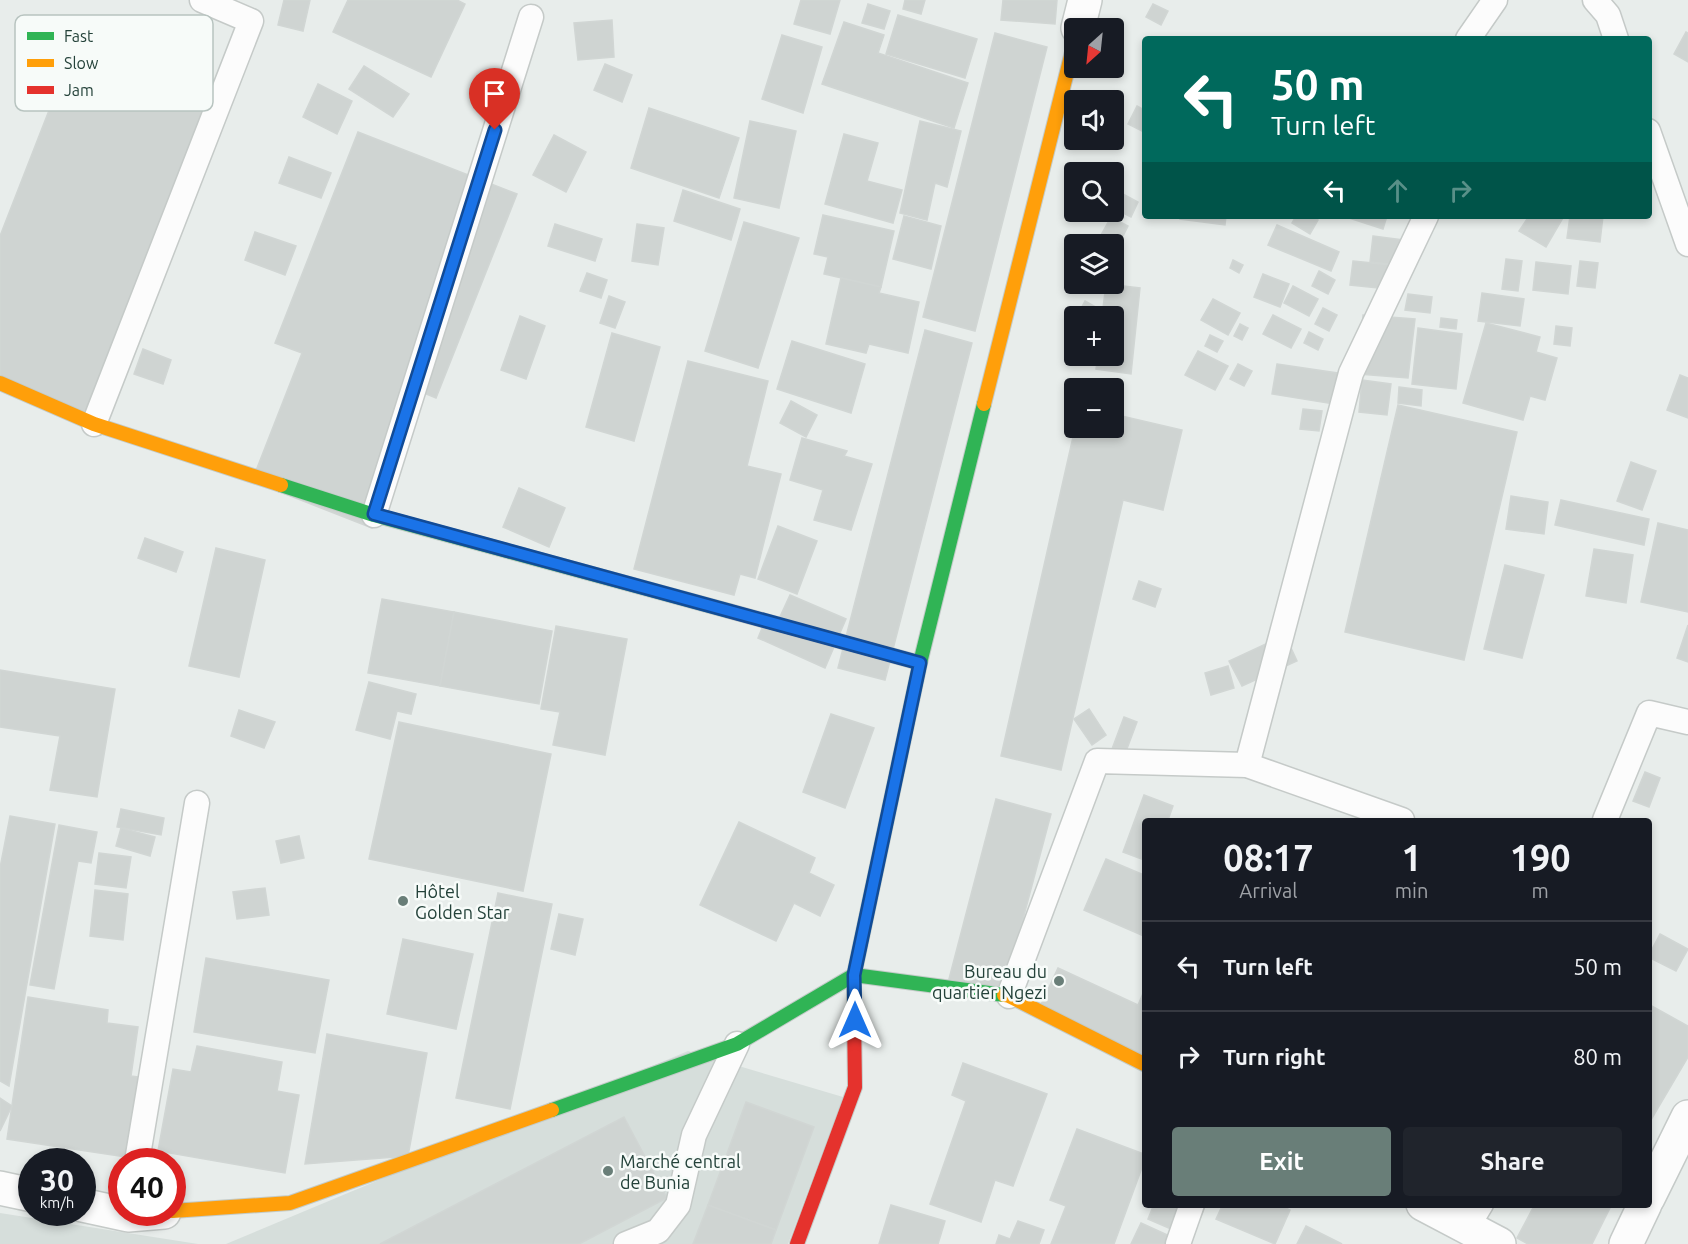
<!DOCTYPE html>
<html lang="en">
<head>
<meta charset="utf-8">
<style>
	body { margin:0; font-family:Ubuntu,sans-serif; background:#20242c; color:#f1f3f6; height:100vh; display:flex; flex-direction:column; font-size:22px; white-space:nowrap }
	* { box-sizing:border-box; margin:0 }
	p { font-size:20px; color:#9ea1a6 }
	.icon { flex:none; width:33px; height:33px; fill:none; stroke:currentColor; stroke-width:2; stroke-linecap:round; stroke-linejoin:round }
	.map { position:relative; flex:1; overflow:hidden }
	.panel { position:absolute; left:1142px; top:818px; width:510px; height:390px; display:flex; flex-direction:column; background:#171b24; border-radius:6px; box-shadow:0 3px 9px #0003 }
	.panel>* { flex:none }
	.guide { position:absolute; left:1142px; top:36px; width:510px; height:183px; border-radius:6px; box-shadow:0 3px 9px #0003; background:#00695c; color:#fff; overflow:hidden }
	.needle { width:39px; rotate:207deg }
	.tools { position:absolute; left:1064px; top:18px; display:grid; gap:12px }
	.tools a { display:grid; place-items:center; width:60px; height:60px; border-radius:6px; background:#171b24; box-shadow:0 3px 9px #0003; font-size:30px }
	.speed { position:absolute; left:18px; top:1148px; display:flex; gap:12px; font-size:30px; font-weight:700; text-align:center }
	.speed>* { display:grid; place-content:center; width:78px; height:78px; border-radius:50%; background:#171b24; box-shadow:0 3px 9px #0003; line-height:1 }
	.speed small { font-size:15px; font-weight:400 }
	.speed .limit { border:9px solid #d22; background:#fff; color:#111 }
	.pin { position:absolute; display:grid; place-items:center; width:51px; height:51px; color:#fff; margin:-62px -26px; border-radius:50% 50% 50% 0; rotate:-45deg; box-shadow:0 0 6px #0007 }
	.pin .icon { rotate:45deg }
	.me { position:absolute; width:66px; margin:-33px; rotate:0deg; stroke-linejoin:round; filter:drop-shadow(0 0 4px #0008) }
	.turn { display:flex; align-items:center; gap:21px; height:126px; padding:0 30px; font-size:27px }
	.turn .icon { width:78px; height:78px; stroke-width:2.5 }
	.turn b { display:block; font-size:42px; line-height:51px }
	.lanes { display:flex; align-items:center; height:57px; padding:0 30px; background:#0003; justify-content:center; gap:30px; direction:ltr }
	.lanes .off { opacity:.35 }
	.eta { display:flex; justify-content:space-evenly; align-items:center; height:102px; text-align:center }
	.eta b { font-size:36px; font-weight:600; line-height:42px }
	.action { display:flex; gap:12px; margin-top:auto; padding:12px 30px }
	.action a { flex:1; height:69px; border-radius:6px; background:#697e78; color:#fff; font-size:24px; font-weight:600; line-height:69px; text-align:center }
	.action a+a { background:#20242c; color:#f1f3f6 }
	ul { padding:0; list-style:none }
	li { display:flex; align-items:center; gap:18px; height:90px; padding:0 30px; border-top:2px solid #363941 }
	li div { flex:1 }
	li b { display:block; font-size:22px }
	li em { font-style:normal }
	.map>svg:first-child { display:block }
	.built { fill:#d6dedb }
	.building { fill:#cfd4d2; stroke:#d1d6d4; stroke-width:1.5 }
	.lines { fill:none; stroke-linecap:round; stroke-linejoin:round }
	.lane-casing { stroke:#c5cac8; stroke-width:27 }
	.street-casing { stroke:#c5cac8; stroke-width:36 }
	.fast-casing { stroke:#c3cbc8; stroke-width:16 }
	.slow-casing { stroke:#c3cbc8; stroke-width:16 }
	.jam-casing { stroke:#c3cbc8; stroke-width:16 }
	.lane { stroke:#fcfcfc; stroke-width:24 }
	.street { stroke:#fcfcfc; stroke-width:33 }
	.fast { stroke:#30b455; stroke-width:14 }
	.slow { stroke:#ff9f0a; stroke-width:14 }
	.jam { stroke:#e5322d; stroke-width:14 }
	.route-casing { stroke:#114b97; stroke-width:15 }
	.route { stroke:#1a73e8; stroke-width:10 }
	.poi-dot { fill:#697e78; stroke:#f7fbf9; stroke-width:2 }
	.labels { text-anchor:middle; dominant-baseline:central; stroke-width:5; stroke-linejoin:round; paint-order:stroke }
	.poi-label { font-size:18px; fill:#24423a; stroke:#f7fbf9; text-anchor:start }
	.key { fill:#f7fbf9; stroke:#b8c4c0; stroke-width:1.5 }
	.key-label { font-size:16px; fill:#24423a }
</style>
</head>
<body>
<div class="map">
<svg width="1688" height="1244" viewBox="0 0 1688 1244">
	<rect width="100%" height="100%" fill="#e8edeb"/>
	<g class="built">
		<path d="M 688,1051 L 843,1097 L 788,1244 L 226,1244 Z"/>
		<path d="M 0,1213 L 198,1244 L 0,1244 Z"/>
	</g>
	<g class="building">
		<path d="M 284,0 L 310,0 L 303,31 L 278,25 Z"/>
		<path d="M 348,0 L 457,0 L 465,4 L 431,77 L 333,32 Z"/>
		<path d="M 801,0 L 840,0 L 830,34 L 794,24 Z"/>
		<path d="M 905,0 L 925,0 L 921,14 L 903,9 Z"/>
		<path d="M 1003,0 L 1057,0 L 1055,24 L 1001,20 Z"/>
		<path d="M 868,4 L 890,11 L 884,29 L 862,23 Z"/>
		<path d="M 1153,4 L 1168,11 L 1161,25 L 1146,17 Z"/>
		<path d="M 898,15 L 977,39 L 965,78 L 886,54 Z"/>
		<path d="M 55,17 L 237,89 L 105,424 L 0,383 L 0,236 L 71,54 L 44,44 Z"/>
		<path d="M 612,20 L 614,57 L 578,60 L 574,23 Z"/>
		<path d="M 844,22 L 884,35 L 878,53 L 968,83 L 954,128 L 822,84 Z"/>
		<path d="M 1686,32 L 1688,33 L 1688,62 L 1674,54 Z"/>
		<path d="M 995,33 L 1047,47 L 975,331 L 923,317 Z"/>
		<path d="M 782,35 L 822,47 L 803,113 L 762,99 Z"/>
		<path d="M 605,64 L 632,75 L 622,102 L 594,90 Z"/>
		<path d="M 364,66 L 409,94 L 393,117 L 349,89 Z"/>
		<path d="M 318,84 L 352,101 L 337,134 L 303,117 Z"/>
		<path d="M 1137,106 L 1144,110 L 1144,132 L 1128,124 Z"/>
		<path d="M 649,108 L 739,138 L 719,198 L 631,168 Z"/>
		<path d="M 750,121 L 796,131 L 779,208 L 734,198 Z"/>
		<path d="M 920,121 L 961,131 L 947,187 L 935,183 L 927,220 L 900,213 Z"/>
		<path d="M 358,132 L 517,194 L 436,398 L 424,393 L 372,528 L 252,481 L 302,353 L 275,343 Z"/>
		<path d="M 844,134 L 878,143 L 867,181 L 902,190 L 893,223 L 825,204 Z"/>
		<path d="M 554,135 L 586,152 L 566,192 L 533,175 Z"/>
		<path d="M 289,157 L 331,173 L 321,198 L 279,183 Z"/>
		<path d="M 683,190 L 740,209 L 731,240 L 674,221 Z"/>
		<path d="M 1121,193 L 1138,202 L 1131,217 L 1113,208 Z"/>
		<path d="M 823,215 L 894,231 L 881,287 L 824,274 L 828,257 L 814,254 Z"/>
		<path d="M 904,216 L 941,226 L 931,269 L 893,259 Z"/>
		<path d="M 1180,216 L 1226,216 L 1225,225 L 1180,219 Z"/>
		<path d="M 1296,216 L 1311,216 L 1318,220 L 1310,234 L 1292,223 Z"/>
		<path d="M 1343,216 L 1387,216 L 1383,229 Z"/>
		<path d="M 1529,216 L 1564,216 L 1546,247 L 1519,231 Z"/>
		<path d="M 1570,216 L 1603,216 L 1600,242 L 1567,238 Z"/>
		<path d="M 1111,217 L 1128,226 L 1118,246 L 1100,237 Z"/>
		<path d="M 744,222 L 799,238 L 758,368 L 705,351 Z"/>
		<path d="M 555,224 L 602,239 L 595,261 L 548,246 Z"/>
		<path d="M 637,224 L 664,228 L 658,265 L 632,261 Z"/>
		<path d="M 1277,225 L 1339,252 L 1331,271 L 1268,245 Z"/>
		<path d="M 255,232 L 296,246 L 285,275 L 245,260 Z"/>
		<path d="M 1373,236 L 1403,240 L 1399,265 L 1370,262 Z"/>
		<path d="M 1506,259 L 1522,261 L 1518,291 L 1502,289 Z"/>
		<path d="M 1233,260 L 1243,265 L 1239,273 L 1230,268 Z"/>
		<path d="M 1353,261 L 1392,265 L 1388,289 L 1350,285 Z"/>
		<path d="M 1580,261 L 1598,263 L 1595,288 L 1577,286 Z"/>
		<path d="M 1536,262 L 1571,266 L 1568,294 L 1533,290 Z"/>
		<path d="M 1319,271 L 1335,280 L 1328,294 L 1312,286 Z"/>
		<path d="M 587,273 L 607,280 L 601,298 L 580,291 Z"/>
		<path d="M 1263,274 L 1289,284 L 1280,307 L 1254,297 Z"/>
		<path d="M 841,278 L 881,287 L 879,293 L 919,302 L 908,353 L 869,344 L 866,353 L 826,344 Z"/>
		<path d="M 1106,284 L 1140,288 L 1131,374 L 1096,369 L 1098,356 L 1113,356 L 1113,316 L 1102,316 Z"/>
		<path d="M 1293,286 L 1318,299 L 1309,316 L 1284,303 Z"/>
		<path d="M 1482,293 L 1524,299 L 1520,326 L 1478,321 Z"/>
		<path d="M 1408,294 L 1432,297 L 1430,313 L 1405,310 Z"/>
		<path d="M 609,296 L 625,302 L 615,328 L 600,323 Z"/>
		<path d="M 1213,299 L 1240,313 L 1228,335 L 1201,320 Z"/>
		<path d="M 1085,301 L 1101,310 L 1098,316 L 1077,316 Z"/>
		<path d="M 1323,308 L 1337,315 L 1329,331 L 1315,324 Z"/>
		<path d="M 1273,315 L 1301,329 L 1291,348 L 1263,334 Z"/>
		<path d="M 1363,315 L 1415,319 L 1408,378 L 1359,374 Z"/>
		<path d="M 520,316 L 545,326 L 526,379 L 501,370 Z"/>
		<path d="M 1441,318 L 1457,320 L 1456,329 L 1440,327 Z"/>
		<path d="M 1486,323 L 1540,337 L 1536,352 L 1557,358 L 1545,400 L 1530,396 L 1523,420 L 1463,403 Z"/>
		<path d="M 1240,324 L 1248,328 L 1242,340 L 1234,336 Z"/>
		<path d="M 1556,326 L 1572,328 L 1570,346 L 1554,344 Z"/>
		<path d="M 1418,328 L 1462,334 L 1456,389 L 1412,384 Z"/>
		<path d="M 925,330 L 972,343 L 885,680 L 838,668 Z"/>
		<path d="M 1309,332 L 1323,339 L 1318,350 L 1304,343 Z"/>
		<path d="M 612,333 L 660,347 L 634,441 L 586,427 Z"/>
		<path d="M 1210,335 L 1223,341 L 1217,352 L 1205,346 Z"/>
		<path d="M 792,341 L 865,364 L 851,413 L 777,389 Z"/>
		<path d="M 143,349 L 171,360 L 163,384 L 134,374 Z"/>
		<path d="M 1198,351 L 1228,366 L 1215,390 L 1185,375 Z"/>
		<path d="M 688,361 L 768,381 L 747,466 L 781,474 L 755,578 L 740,574 L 734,595 L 634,569 Z"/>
		<path d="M 1238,364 L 1252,371 L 1244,386 L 1230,379 Z"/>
		<path d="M 1277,364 L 1351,375 L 1346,406 L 1272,394 Z"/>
		<path d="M 1680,375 L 1688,378 L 1688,418 L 1667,410 Z"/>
		<path d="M 1362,380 L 1391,384 L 1387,415 L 1359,412 Z"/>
		<path d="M 1399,387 L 1422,390 L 1421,406 L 1398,403 Z"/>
		<path d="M 791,401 L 817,415 L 806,437 L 780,423 Z"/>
		<path d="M 1398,405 L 1517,432 L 1464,660 L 1345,632 Z"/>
		<path d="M 1303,409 L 1322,411 L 1319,431 L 1300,429 Z"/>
		<path d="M 1113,414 L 1182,430 L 1163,510 L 1123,500 L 1061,770 L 1001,756 L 1075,428 L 1113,428 Z"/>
		<path d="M 802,438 L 847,451 L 844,456 L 872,464 L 851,530 L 814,520 L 823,490 L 790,480 Z"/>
		<path d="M 1631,462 L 1656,471 L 1642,510 L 1617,501 Z"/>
		<path d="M 519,488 L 565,508 L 549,547 L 503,527 Z"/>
		<path d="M 1511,496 L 1548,502 L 1544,534 L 1506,529 Z"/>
		<path d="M 1561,500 L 1649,519 L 1644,545 L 1555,525 Z"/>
		<path d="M 1658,523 L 1688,530 L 1688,612 L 1641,602 Z"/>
		<path d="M 778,526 L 817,541 L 797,594 L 758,579 Z"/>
		<path d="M 145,538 L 183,552 L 176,572 L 138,558 Z"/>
		<path d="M 216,548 L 265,560 L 239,677 L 189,666 Z"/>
		<path d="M 1594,549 L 1633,555 L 1626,603 L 1586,596 Z"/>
		<path d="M 1505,565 L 1544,575 L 1522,658 L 1484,649 Z"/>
		<path d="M 1139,581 L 1161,589 L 1155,607 L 1133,599 Z"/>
		<path d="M 790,595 L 846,619 L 825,668 L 758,638 L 767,616 L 778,621 Z"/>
		<path d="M 382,599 L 454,612 L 440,686 L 368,673 Z"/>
		<path d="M 454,612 L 552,631 L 539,704 L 440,686 Z"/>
		<path d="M 1688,625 L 1688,662 L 1677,658 Z"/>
		<path d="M 556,626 L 627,639 L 605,755 L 553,745 L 560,712 L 541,709 Z"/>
		<path d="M 1285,635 L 1297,661 L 1242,686 L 1229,661 Z"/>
		<path d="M 1228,666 L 1234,688 L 1211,695 L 1205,673 Z"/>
		<path d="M 0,670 L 115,689 L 97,797 L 50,790 L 60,736 L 0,727 Z"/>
		<path d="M 369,682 L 416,694 L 411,714 L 397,711 L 390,739 L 356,730 Z"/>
		<path d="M 1089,709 L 1106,735 L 1092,745 L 1074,719 Z"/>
		<path d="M 239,710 L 275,722 L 264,748 L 231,736 Z"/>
		<path d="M 831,714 L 874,728 L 845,808 L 803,792 Z"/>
		<path d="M 1124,717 L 1137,722 L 1125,754 L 1112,749 Z"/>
		<path d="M 399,722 L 551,754 L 523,891 L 369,859 Z"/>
		<path d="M 1645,772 L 1660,778 L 1649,807 L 1633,801 Z"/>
		<path d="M 1144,795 L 1173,806 L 1168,820 L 1144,820 L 1144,860 L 1123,852 Z"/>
		<path d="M 996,799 L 1051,814 L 1003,994 L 949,979 Z"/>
		<path d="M 121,809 L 164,818 L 161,835 L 117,827 Z"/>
		<path d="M 10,816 L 55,824 L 9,1086 L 0,1081 L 0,868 Z"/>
		<path d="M 739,822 L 815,858 L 809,873 L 834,885 L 820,916 L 794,903 L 776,941 L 700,905 Z"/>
		<path d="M 59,825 L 97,832 L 91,863 L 78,861 L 54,989 L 30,985 Z"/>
		<path d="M 121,828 L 155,837 L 150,856 L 116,846 Z"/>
		<path d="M 299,836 L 304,858 L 281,863 L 276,841 Z"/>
		<path d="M 99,853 L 131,857 L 126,888 L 95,884 Z"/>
		<path d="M 1106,859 L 1144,875 L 1144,936 L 1084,910 Z"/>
		<path d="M 265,888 L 269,915 L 237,919 L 233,892 Z"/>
		<path d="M 95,890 L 128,894 L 123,940 L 90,936 Z"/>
		<path d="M 498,893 L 552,904 L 510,1109 L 456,1098 Z"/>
		<path d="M 559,914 L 583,919 L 575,955 L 551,949 Z"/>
		<path d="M 1660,934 L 1688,949 L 1676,971 L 1648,957 Z"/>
		<path d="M 403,939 L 473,954 L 456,1029 L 387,1014 Z"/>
		<path d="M 206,958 L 329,980 L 315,1053 L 194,1032 Z"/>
		<path d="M 1058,968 L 1138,1005 L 1144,991 L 1144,1059 L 1039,1009 Z"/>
		<path d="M 28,997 L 108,1010 L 107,1023 L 138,1027 L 131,1076 L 145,1078 L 132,1158 L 7,1139 Z"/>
		<path d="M 1648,1004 L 1688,1026 L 1688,1057 L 1648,1125 Z"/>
		<path d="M 327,1034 L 427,1053 L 408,1156 L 305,1164 Z"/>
		<path d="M 197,1046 L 282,1062 L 277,1091 L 299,1095 L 285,1173 L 158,1151 L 173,1069 L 191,1072 Z"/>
		<path d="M 963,1063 L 1047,1094 L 1013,1186 L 995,1180 L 981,1222 L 930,1204 L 966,1101 L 952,1095 Z"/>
		<path d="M 0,1098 L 12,1106 L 0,1131 Z"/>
		<path d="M 746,1102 L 814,1127 L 776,1230 L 708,1205 Z"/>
		<path d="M 624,1117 L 667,1198 L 579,1244 L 380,1244 Z"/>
		<path d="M 1077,1129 L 1144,1154 L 1144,1162 L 1114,1244 L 1051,1244 L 1066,1206 L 1050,1200 Z"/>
		<path d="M 1154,1204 L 1206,1204 L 1192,1238 L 1148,1219 Z"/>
		<path d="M 1223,1204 L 1278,1204 L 1290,1210 L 1275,1244 L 1216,1219 Z"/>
		<path d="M 1535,1204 L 1612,1204 L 1592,1244 L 1528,1244 L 1517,1238 Z"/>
		<path d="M 708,1205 L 776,1230 L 771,1244 L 693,1244 Z"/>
		<path d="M 891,1205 L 945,1221 L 938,1244 L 879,1244 Z"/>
		<path d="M 1018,1221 L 1044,1230 L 1039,1244 L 996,1244 L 999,1235 L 1010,1239 Z"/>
		<path d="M 1141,1223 L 1187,1244 L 1131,1244 Z"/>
		<path d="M 1306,1226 L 1342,1244 L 1297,1244 Z"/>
	</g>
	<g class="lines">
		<g class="lane-casing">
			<g id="lane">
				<path d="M 1595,0 L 1608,15 L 1616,39"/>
				<path d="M 1468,39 L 1495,0"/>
				<path d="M 1648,131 L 1688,244"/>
				<path d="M 94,424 L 251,21 L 202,0"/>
				<path d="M 374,515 L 531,17"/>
				<path d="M 1247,765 L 1351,373 L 1426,216"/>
				<path d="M 1605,820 L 1649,713 L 1688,722"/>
				<path d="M 1009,996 L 1097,761 L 1247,765 L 1402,820"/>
				<path d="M 137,1161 L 197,803"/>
				<path d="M 1467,1227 L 1481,1204"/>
				<path d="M 626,1244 L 658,1231 L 678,1205 L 694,1135 L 737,1044"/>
				<path d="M 1178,1244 L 1192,1204"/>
			</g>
		</g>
		<g class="street-casing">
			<g id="street">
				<path d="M 1078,28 L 1085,0"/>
				<path d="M 0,1188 L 32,1195"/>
				<path d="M 1648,1198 L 1688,1117"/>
				<path d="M 1423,1204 L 1499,1244"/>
				<path d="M 82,1205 L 128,1215 L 164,1212"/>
				<path d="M 1626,1244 L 1645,1204"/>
			</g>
		</g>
		<g class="fast-casing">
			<g id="fast">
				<path d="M 281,485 L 374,515 L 729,611"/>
				<path d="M 854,1016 L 854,975 L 920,663 L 984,404"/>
				<path d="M 552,1110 L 737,1044 L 854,975 L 1004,995"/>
			</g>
		</g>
		<g class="slow-casing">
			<g id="slow">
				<path d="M 0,383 L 94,424 L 281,485"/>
				<path d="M 984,404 L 1074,44"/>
				<path d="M 1004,995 L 1009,996 L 1144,1064"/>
				<path d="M 172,1211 L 290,1203 L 552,1110"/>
			</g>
		</g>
		<g class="jam-casing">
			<g id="jam">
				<path d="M 729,611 L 920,663"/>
				<path d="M 797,1244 L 855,1087 L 854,1016"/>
			</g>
		</g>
		<use href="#lane" class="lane"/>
		<use href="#street" class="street"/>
		<use href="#fast" class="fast"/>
		<use href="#slow" class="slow"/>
		<use href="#jam" class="jam"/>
	</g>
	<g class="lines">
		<g class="route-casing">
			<path id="route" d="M 495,130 L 374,514 L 920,663 L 854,975 L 855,1020"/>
		</g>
		<use href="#route" class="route"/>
	</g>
	<g class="poi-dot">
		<circle cx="403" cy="901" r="6"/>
		<circle cx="1059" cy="981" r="6"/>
		<circle cx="608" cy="1171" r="6"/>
	</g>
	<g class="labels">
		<g class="poi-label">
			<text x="415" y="891">Hôtel<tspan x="415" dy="21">Golden Star</tspan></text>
			<text x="1047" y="971" text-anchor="end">Bureau du<tspan x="1047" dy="21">quartier Ngezi</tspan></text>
			<text x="620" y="1161">Marché central<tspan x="620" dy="21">de Bunia</tspan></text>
		</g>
	</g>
	<rect x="15" y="15" width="198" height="96" rx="9" class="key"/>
	<rect x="27" y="32" width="27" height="8" fill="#30b455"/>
	<rect x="27" y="59" width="27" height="8" fill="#ff9f0a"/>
	<rect x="27" y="86" width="27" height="8" fill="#e5322d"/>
	<g class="key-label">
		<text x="64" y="42">Fast</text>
		<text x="64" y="69">Slow</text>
		<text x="64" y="96">Jam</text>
	</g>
</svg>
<div class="tools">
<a><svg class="needle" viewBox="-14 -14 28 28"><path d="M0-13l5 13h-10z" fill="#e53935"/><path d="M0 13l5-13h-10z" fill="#9ea1a6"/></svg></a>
<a><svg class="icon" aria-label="sound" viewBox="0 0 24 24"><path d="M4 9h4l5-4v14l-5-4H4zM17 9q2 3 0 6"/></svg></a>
<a><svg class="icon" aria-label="search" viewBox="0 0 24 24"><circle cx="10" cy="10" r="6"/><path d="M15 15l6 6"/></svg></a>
<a><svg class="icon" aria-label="layers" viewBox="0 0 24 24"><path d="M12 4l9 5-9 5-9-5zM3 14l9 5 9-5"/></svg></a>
<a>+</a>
<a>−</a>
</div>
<div class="speed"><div>30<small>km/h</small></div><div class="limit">40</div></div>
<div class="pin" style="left:495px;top:130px;background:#d93025"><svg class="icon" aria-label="arrive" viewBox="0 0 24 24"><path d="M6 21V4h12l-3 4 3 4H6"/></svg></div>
<svg class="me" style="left:855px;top:1020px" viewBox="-20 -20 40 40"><path d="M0-17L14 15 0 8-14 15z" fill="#1a73e8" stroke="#fff" stroke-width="4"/></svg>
<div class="guide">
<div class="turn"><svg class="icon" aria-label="left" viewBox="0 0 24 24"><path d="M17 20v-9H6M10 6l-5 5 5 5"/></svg><div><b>50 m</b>Turn left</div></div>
<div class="lanes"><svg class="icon" aria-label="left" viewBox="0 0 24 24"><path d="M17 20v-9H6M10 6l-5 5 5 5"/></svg><svg class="icon off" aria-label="ahead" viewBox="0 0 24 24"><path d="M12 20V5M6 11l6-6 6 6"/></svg><svg class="icon off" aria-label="right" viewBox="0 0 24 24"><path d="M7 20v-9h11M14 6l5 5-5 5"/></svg></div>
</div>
<section class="panel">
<div class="eta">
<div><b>08:17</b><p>Arrival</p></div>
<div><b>1</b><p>min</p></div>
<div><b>190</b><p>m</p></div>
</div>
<ul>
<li><svg class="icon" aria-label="left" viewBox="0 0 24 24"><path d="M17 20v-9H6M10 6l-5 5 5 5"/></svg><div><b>Turn left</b></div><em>50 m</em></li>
<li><svg class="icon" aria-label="right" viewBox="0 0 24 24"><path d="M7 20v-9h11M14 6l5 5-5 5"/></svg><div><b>Turn right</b></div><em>80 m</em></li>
</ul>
<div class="action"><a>Exit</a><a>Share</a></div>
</section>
</div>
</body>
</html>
